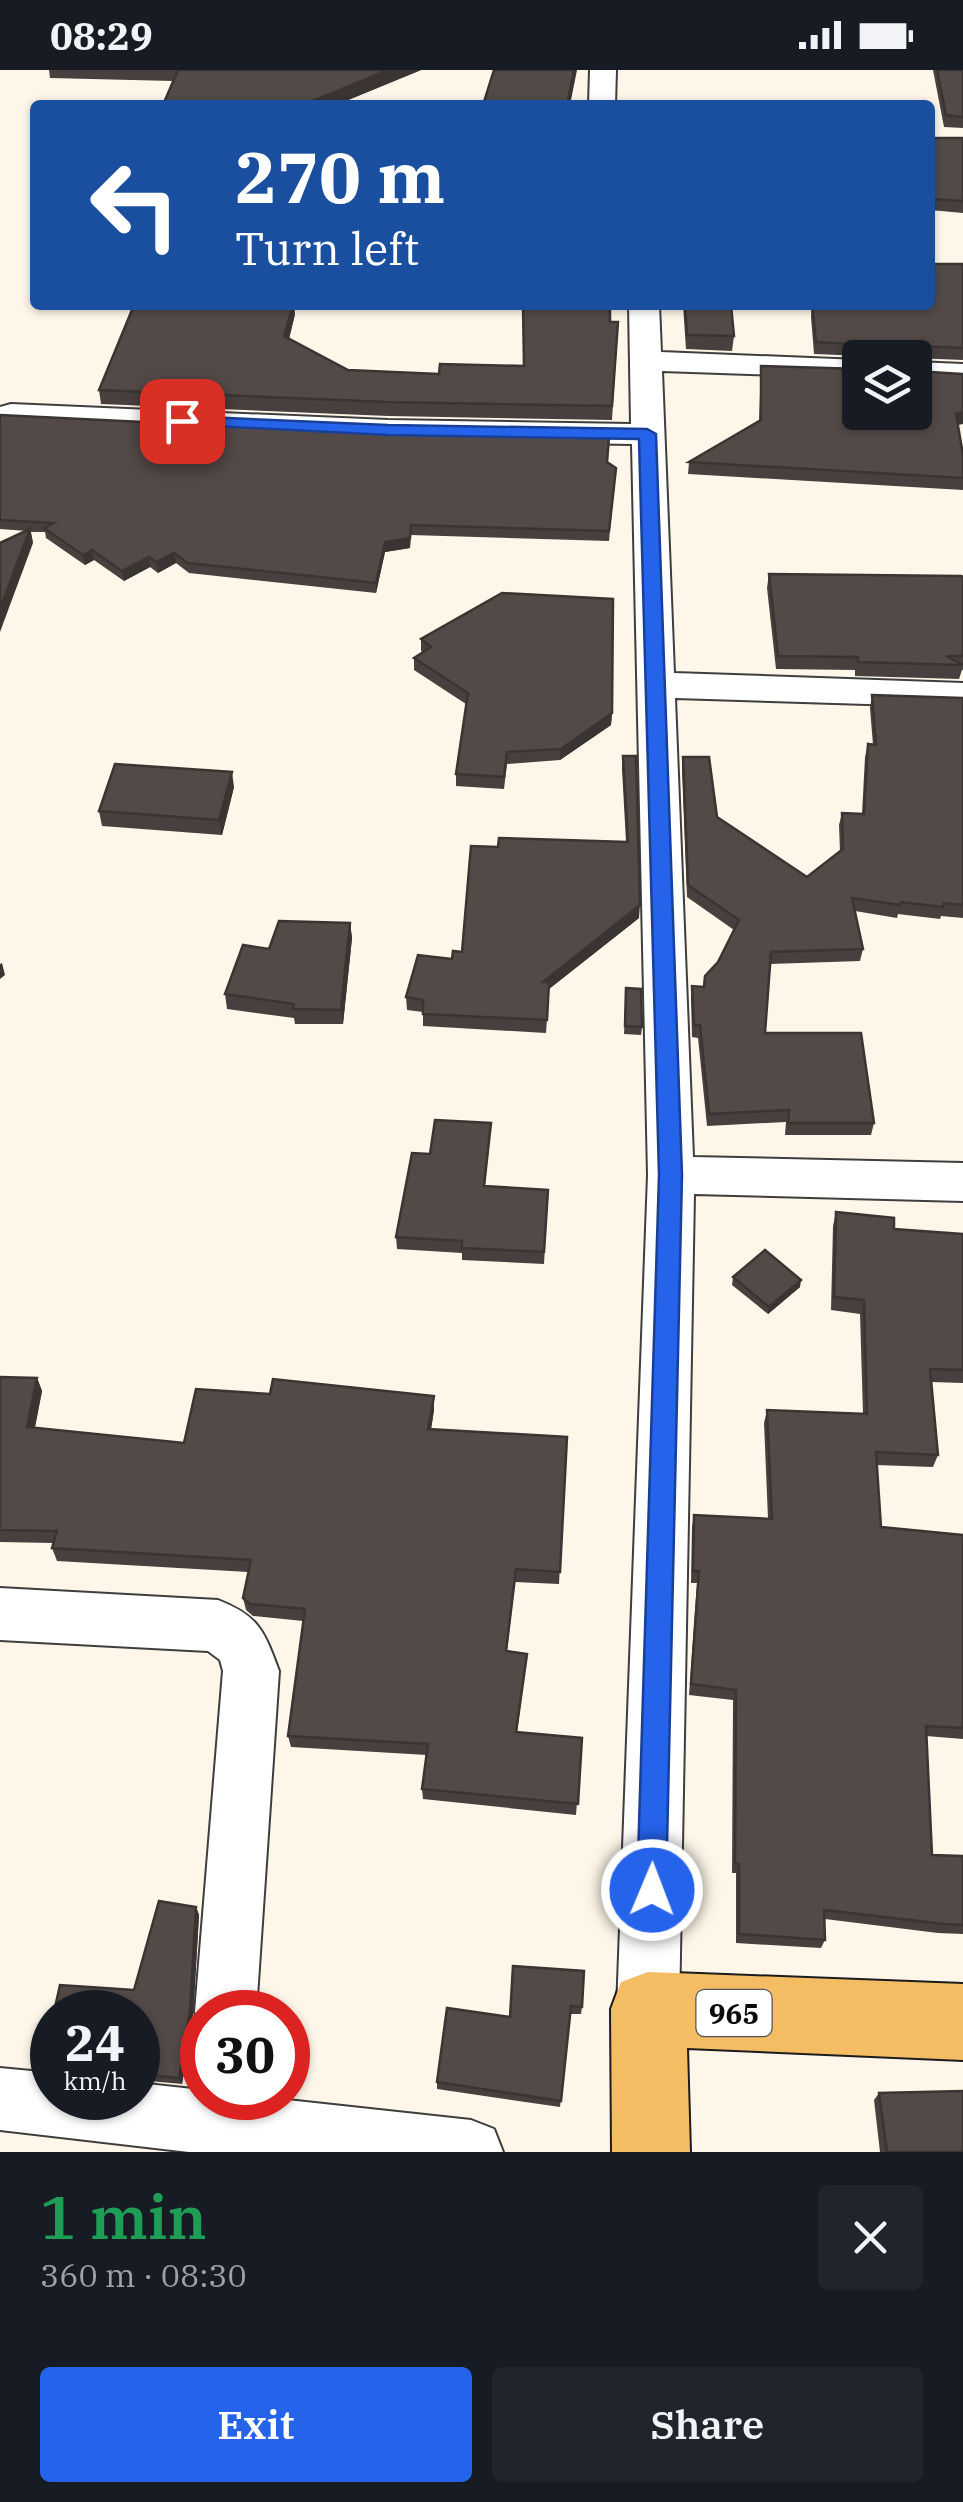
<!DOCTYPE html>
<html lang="en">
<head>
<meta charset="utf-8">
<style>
	body { margin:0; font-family:"IBM Plex Serif",serif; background:#20242c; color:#f1f3f6; height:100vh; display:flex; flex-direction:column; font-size:38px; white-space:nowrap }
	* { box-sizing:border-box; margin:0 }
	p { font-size:32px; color:#9ea1a6 }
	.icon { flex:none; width:55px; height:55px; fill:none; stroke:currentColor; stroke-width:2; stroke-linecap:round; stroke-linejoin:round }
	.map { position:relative; height:2082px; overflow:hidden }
	.drawer { display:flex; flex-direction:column; background:#171b24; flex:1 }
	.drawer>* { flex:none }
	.guide { position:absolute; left:30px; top:30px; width:905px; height:210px; border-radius:10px; box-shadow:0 2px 8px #0004; background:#1a4fa0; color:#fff; overflow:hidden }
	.fabs { position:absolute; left:842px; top:270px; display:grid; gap:20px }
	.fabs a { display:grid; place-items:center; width:90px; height:90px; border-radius:10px; background:#171b24; box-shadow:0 2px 8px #0004; font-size:50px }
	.speed { position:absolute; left:30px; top:1920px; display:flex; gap:20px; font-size:50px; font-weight:700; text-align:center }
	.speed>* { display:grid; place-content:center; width:130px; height:130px; border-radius:50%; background:#171b24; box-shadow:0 2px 8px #0004; line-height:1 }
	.speed small { font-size:25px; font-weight:400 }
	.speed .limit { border:15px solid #d22; background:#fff; color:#111 }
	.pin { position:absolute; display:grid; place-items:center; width:85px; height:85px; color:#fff; margin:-42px; border-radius:20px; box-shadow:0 5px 15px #0006 }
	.me { position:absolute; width:110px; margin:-55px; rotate:1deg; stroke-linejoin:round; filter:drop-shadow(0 0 8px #0008) }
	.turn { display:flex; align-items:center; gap:35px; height:210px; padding:0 40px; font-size:45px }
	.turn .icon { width:130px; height:130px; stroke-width:2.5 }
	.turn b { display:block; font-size:70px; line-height:85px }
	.round { display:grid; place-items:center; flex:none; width:105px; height:105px; border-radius:10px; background:#20242c }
	.summary { display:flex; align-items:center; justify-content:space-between; height:170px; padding:0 40px }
	h1 { font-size:60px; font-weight:600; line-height:75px; color:#1e9e55 }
	.action { display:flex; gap:20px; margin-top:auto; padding:20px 40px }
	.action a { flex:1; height:115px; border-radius:10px; background:#2563eb; color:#fff; font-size:40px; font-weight:600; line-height:115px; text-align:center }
	.action a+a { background:#20242c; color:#f1f3f6 }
	.status { display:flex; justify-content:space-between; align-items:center; height:70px; padding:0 50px; background:#171b24; direction:ltr }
	.status svg { height:28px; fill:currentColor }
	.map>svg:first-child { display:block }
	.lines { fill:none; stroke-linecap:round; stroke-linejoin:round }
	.minor-casing { stroke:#3e3e3e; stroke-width:4 }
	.major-casing { stroke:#1c1c1c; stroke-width:4 }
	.minor { fill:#fff; fill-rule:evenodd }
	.major { fill:#f4bd64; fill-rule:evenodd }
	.wall { fill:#47403e }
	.shaded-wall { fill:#3a3432 }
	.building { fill:#534a48; stroke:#3a3432; stroke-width:2.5 }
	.route { fill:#2563eb; stroke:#184099; stroke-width:2.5 }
	.labels { text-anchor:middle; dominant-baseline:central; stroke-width:10; stroke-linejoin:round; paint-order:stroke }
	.shield { fill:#fff; stroke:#545454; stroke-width:2.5 }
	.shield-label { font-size:28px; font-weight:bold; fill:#0b0b0b }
</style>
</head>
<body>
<div class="status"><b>08:29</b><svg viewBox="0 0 49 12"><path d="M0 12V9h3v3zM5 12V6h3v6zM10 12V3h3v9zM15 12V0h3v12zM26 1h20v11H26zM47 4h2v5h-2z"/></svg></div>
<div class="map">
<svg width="963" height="2082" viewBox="0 0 963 2082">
	<rect width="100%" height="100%" fill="#fef7e9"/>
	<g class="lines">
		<g class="minor-casing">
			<g id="minor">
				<path d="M 590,0 L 616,0 L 615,35 L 589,35 Z"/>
				<path d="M 629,235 L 659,235 L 661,282 L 860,290 L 860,308 L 662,301 L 674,603 L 963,613 L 963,637 L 675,628 L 693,1087 L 963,1093 L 963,1131 L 694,1124 L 679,1939 L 670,1961 L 648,1970 L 626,1961 L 617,1939 L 648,1105 L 632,374 L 388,370 L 0,351 L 0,337 L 11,334 L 388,350 L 631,354 Z"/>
				<path d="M 915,292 L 963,294 L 963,312 L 915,310 Z"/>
				<path d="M 0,1518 L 218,1530 C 259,1546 264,1561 279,1601 L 256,1942 L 202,1942 L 202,1959 L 195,1942 L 223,1601 L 220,1590 L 208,1581 L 0,1570 Z"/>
				<path d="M 0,1998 L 52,2003 L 52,2028 L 138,2028 L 138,2013 L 202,2020 L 202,2028 L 269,2028 L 471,2050 L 494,2059 L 503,2082 L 189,2082 L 0,2060 Z"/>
			</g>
		</g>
		<g class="major-casing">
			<path id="major" d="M 648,1902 L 963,1914 L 963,1990 L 687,1978 L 690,2082 L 612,2082 L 611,1939 L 621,1912 Z"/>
		</g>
		<use href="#minor" class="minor"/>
		<use href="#major" class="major"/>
	</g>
	<g class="wall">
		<path d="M 49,0 L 421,0 L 336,35 L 173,11 L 50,8 Z"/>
		<path d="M 933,0 L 963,0 L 963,58 L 944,57 Z"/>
		<path d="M 930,68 L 963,68 L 963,143 L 930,140 Z"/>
		<path d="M 963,194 L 963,290 L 814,284 L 811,247 L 812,235 Z"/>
		<path d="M 683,235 L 731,235 L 734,266 L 732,281 L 686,279 Z"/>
		<path d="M 295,244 L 289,269 L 348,300 L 439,304 L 523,296 L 610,252 L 618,252 L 612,350 L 388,346 L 101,334 L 99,320 Z"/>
		<path d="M 761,296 L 958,355 L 963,385 L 963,420 L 688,404 L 689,392 L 759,350 Z"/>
		<path d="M 0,345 L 607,392 L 616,398 L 609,471 L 411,465 L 410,478 L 385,482 L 376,523 L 189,503 L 176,493 L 158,503 L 150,497 L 124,511 L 94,490 L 85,495 L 46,468 L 45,462 L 31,462 L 33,473 L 27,461 L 0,459 Z"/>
		<path d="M 769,504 L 963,507 L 963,600 L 962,600 L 959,609 L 855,606 L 855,600 L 776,599 L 767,518 Z"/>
		<path d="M 421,569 L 612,643 L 611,655 L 560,690 L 507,694 L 504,719 L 456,716 L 456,704 L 466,634 L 414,600 L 414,588 L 423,582 L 421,581 Z"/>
		<path d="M 872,625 L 963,628 L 963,848 L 941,846 L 940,849 L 898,844 L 897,848 L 855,841 L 863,879 L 860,891 L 770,894 L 765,963 L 874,1053 L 871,1065 L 785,1065 L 786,1052 L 707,1056 L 698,968 L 692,967 L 691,929 L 692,916 L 704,917 L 734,860 L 687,827 L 682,699 L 683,687 L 717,747 L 807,807 L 840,782 L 839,755 L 842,743 L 862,744 L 865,687 L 868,674 L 873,675 L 870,638 Z"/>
		<path d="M 623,686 L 639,848 L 549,919 L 546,963 L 423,956 L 423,942 L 407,940 L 406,927 L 462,882 L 498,777 L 626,772 L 622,699 Z"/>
		<path d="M 234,717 L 222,765 L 102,756 L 99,741 Z"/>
		<path d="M 350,853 L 352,868 L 343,954 L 295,954 L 294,948 L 227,939 L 225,924 L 269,879 Z"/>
		<path d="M 626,918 L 642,957 L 641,965 L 624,964 Z"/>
		<path d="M 491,1053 L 485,1116 L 548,1120 L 544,1194 L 462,1190 L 462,1183 L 397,1179 L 396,1167 L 430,1084 Z"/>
		<path d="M 836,1142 L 894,1159 L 963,1164 L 963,1313 L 931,1312 L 938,1385 L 933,1397 L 876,1395 L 881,1457 L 963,1465 L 963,1669 L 926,1666 L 932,1785 L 963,1786 L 963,1864 L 938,1863 L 825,1849 L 825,1870 L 821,1878 L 736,1873 L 736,1803 L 732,1803 L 733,1630 L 689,1625 L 697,1513 L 691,1513 L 692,1457 L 694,1445 L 768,1449 L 764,1353 L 767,1340 L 863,1344 L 860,1244 L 831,1240 L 833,1156 Z"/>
		<path d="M 733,1207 L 800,1217 L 768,1244 L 732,1215 Z"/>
		<path d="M 0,1307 L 37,1308 L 42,1321 L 35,1358 L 184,1373 L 434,1340 L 431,1359 L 567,1367 L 559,1514 L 515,1512 L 507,1581 L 526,1595 L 517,1662 L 582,1668 L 576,1745 L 423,1729 L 422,1719 L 427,1685 L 291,1677 L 288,1666 L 303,1551 L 253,1546 L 246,1540 L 243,1528 L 248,1502 L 57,1491 L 52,1478 L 53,1473 L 0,1472 Z"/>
		<path d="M 196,1837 L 199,1845 L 193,1948 L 182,2014 L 138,2010 L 138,1942 Z"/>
		<path d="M 513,1896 L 582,1937 L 581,1944 L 570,1944 L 560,2037 L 437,2019 L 437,2012 L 510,1947 Z"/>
		<path d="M 879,2023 L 963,2082 L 880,2082 L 874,2030 Z"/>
	</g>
	<g class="shaded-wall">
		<path d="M 388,0 L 421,0 L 336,35 L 303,35 Z"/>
		<path d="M 574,0 L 577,0 L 570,35 L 567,35 Z"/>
		<path d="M 293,235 L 294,235 L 295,244 L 286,281 L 284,266 Z"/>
		<path d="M 963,342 L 963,354 L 953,356 L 956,344 Z"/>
		<path d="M 411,455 L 410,478 L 385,482 L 376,523 L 376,513 L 385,472 Z"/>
		<path d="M 30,459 L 33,473 L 0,562 L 0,539 Z"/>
		<path d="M 92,480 L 94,490 L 85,495 L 83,485 Z"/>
		<path d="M 174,483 L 176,493 L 158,503 L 156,492 Z"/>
		<path d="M 149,487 L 150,497 L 124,511 L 122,501 Z"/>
		<path d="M 612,643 L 611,655 L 560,690 L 561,679 Z"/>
		<path d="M 232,702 L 234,717 L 222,765 L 219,750 Z"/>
		<path d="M 640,835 L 639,848 L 549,919 L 546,963 L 549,920 L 543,912 Z"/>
		<path d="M 350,853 L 352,868 L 343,954 L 341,940 Z"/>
		<path d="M 2,893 L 5,905 L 0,909 L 0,894 Z"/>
		<path d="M 801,1210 L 800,1217 L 768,1244 L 769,1237 Z"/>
		<path d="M 37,1308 L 42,1321 L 32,1370 L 27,1357 Z"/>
		<path d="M 434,1326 L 434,1340 L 429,1372 L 428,1359 Z"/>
		<path d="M 196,1837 L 199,1845 L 193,1948 L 182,2014 L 179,2008 Z"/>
	</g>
	<g class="building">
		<path d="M 178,0 L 388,0 L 303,35 L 163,35 Z"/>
		<path d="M 494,0 L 574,0 L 567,35 L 483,35 Z"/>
		<path d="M 937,0 L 963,0 L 963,47 L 946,45 Z"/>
		<path d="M 930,68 L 963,68 L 963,131 L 930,129 Z"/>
		<path d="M 930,194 L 963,194 L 963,278 L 917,276 L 914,280 L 914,288 L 865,288 L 865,275 L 816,272 L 812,235 L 930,235 Z"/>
		<path d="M 134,235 L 293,235 L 284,266 L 348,300 L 439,304 L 440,294 L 524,296 L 523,235 L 610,235 L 610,252 L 618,252 L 612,336 L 388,332 L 99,320 Z"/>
		<path d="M 685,235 L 731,235 L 734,266 L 687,265 Z"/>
		<path d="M 761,296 L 860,299 L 860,342 L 915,342 L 915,301 L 963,304 L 963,342 L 956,344 L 963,385 L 963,408 L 689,392 L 761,350 Z"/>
		<path d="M 0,345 L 387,364 L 609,367 L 607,392 L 616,398 L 609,461 L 411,455 L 410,468 L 385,472 L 376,513 L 188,493 L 174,483 L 156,492 L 149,487 L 122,501 L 92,480 L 83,485 L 44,458 L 54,453 L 0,450 Z"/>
		<path d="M 30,459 L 0,539 L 0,473 Z"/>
		<path d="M 769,504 L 961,506 L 963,507 L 963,586 L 946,586 L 963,595 L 858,592 L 858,587 L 778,586 Z"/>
		<path d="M 502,523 L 613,529 L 612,643 L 561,679 L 507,682 L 504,707 L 456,704 L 468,623 L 414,588 L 431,577 L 421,569 Z"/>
		<path d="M 872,625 L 963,628 L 963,835 L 944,833 L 943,837 L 901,832 L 900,835 L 852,828 L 863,879 L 771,882 L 765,963 L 861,963 L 874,1053 L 788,1053 L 789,1040 L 709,1044 L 700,955 L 694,955 L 692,916 L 704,917 L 705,906 L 718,892 L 739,850 L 688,815 L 683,687 L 709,687 L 717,747 L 807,807 L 843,779 L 842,743 L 864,744 L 868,674 L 876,675 Z"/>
		<path d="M 623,686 L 636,686 L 640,835 L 543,912 L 549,912 L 547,950 L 423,944 L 423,930 L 406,927 L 418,885 L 452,889 L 453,881 L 462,882 L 471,776 L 498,777 L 499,768 L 628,772 Z"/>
		<path d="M 115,694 L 232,702 L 219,750 L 99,741 Z"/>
		<path d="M 279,851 L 350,853 L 341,940 L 293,939 L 294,934 L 225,924 L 243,875 L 269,879 Z"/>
		<path d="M 626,918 L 641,919 L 642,957 L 625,956 Z"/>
		<path d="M 435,1050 L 491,1053 L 484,1116 L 548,1120 L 544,1182 L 462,1178 L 462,1171 L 396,1167 L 412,1083 L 430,1084 Z"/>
		<path d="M 836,1142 L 894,1148 L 894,1159 L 963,1164 L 963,1300 L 930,1299 L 938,1385 L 876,1382 L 881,1457 L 963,1465 L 963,1658 L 926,1656 L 932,1785 L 963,1786 L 963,1855 L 944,1854 L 824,1840 L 825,1870 L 739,1864 L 739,1794 L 735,1794 L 736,1620 L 691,1614 L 699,1501 L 693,1501 L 694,1445 L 772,1449 L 767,1340 L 867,1344 L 864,1230 L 834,1227 Z"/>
		<path d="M 765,1180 L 801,1210 L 769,1237 L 733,1207 Z"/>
		<path d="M 0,1307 L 37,1308 L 27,1357 L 184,1373 L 196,1319 L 270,1324 L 273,1309 L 434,1326 L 428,1359 L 567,1367 L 560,1502 L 516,1499 L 506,1581 L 527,1584 L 516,1662 L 582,1668 L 578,1734 L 422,1719 L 428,1674 L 288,1666 L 305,1539 L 250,1534 L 243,1528 L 251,1490 L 52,1478 L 57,1461 L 0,1460 Z"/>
		<path d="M 159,1831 L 196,1837 L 190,1941 L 179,2008 L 138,2004 L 138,1942 L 54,1942 L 60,1915 L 134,1920 Z"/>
		<path d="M 513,1896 L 584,1901 L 582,1937 L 571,1936 L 561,2031 L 437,2012 L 447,1938 L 510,1947 Z"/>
		<path d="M 52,1949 L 52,1997 L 44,1992 Z"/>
		<path d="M 963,2021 L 963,2082 L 887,2082 L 879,2023 Z"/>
	</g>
	<path class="route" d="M 182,346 L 388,355 L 647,359 L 656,364 L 682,1105 L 666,1820 L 662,1831 L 652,1835 L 641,1831 L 637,1820 L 659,1105 L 639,369 L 388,365 L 176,354 L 176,347 Z"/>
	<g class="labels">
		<rect class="shield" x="696.5" y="1920" width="75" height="46" rx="8"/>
		<g class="shield-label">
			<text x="734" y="1943">965</text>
		</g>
	</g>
</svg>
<div class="fabs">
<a><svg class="icon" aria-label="layers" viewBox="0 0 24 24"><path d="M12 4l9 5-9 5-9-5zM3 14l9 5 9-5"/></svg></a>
</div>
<div class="speed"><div>24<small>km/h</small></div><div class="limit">30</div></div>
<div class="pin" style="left:182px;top:351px;background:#d93025"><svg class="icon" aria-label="arrive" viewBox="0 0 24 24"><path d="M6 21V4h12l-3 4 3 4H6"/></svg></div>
<svg class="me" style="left:652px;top:1820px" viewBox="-20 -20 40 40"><circle r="17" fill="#2563eb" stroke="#fff" stroke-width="3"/><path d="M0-11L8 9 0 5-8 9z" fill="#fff"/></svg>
<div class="guide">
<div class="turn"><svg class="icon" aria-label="left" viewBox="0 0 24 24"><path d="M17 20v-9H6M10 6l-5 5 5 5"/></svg><div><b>270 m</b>Turn left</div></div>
</div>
</div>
<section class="drawer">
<div class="summary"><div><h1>1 min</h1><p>360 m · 08:30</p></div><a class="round"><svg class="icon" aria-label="close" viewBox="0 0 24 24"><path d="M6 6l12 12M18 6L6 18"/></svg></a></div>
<div class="action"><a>Exit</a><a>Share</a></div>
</section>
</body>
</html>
